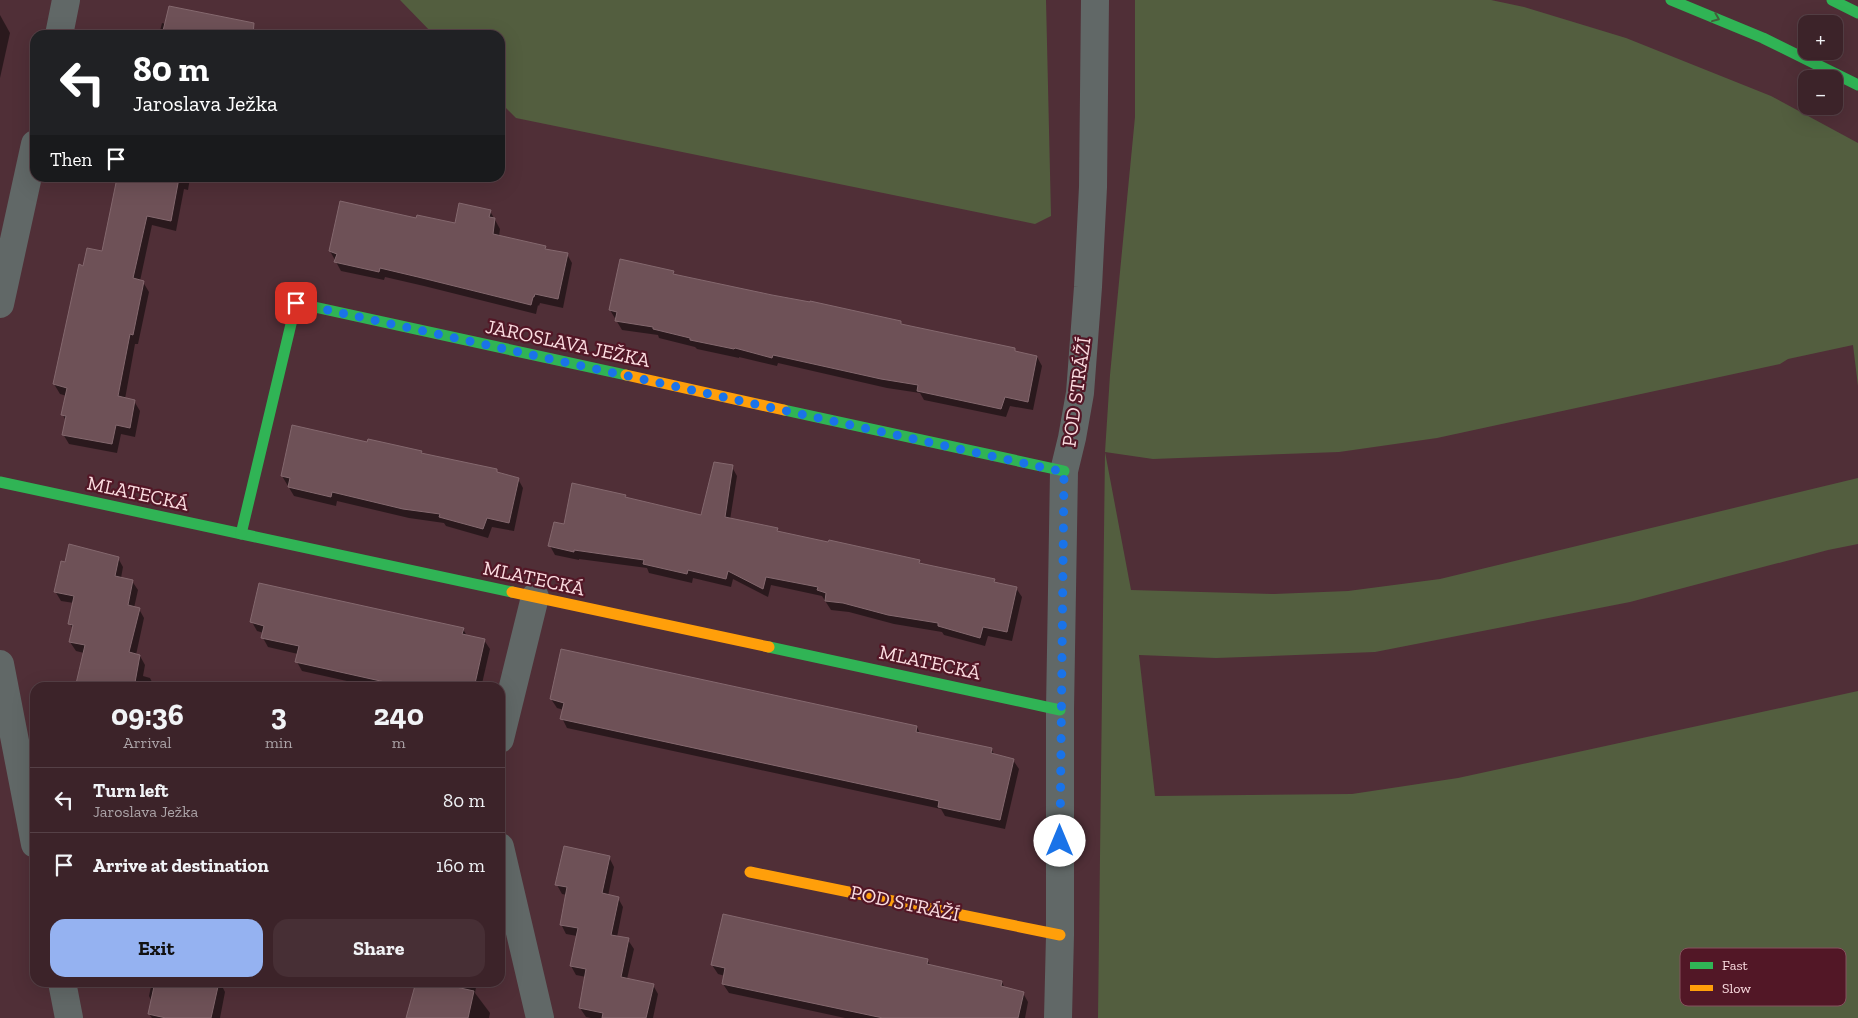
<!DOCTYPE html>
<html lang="en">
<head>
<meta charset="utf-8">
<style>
	body { margin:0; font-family:"Zilla Slab",serif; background:#472f35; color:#f1f3f6; height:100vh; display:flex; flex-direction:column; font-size:19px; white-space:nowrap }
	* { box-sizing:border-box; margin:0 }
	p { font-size:16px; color:#aca4a8 }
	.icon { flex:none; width:28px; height:28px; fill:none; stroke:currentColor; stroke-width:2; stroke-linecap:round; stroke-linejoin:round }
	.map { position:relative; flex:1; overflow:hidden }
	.details { position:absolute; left:30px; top:682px; width:475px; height:305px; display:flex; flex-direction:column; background:#3c2329; border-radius:15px; box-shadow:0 5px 20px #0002,0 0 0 1px #554046 }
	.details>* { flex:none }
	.banner { position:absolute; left:30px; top:30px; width:475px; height:152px; border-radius:15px; box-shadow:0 5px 20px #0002,0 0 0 1px #554046; background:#202124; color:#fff; overflow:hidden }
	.controls { position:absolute; left:1798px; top:15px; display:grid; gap:10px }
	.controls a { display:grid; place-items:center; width:45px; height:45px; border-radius:10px; background:#3c2329; box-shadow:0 5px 20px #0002,0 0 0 1px #554046; font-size:25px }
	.pin { position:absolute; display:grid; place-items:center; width:42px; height:42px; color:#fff; margin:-21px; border-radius:10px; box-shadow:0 2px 8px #0006 }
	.me { position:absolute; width:55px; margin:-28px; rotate:0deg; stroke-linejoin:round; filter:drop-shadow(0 0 4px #0008) }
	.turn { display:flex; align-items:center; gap:18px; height:105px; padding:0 20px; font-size:22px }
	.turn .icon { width:65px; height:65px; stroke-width:2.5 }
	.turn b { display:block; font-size:35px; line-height:42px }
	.then { display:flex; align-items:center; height:48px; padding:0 20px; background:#0003; gap:10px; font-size:19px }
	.eta { display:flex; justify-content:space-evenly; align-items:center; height:85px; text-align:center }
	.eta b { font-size:30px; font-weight:800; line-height:35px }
	.cta { display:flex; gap:10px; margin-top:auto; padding:10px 20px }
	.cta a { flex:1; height:58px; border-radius:15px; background:#95b2f1; color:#111; font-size:20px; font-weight:800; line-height:58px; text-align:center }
	.cta a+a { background:#472f35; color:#f1f3f6 }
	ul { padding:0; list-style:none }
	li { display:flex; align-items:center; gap:15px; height:65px; padding:0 20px; border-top:1px solid #554046 }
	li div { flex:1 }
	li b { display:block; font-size:19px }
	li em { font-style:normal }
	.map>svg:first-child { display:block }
	.green { fill:#535e3f }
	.shadow { fill:#0007 }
	.building { fill:#6e5157; stroke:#84686e }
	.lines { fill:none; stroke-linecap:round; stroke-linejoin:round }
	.street { stroke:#616867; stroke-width:28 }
	.fast { stroke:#30b455; stroke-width:11 }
	.slow { stroke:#ff9f0a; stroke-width:11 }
	.oneway { stroke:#435e3b }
	.route { stroke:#1a73e8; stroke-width:9; stroke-dasharray:0 16.2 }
	.labels { text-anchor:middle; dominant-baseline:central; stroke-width:4.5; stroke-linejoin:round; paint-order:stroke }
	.street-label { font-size:20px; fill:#fbdce0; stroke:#521726 }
	.key { fill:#521726; stroke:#85525e; stroke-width:1 }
	.key-label { font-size:14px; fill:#fbdce0 }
</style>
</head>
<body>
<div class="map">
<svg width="1858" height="1018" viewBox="0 0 1858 1018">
	<rect width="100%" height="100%" fill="#502f37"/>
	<g class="green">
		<path d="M 400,0 L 1046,0 L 1051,216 L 1035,224 L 516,118 L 500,102 L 500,35 L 434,35 Z"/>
		<path d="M 1135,0 L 1491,0 L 1524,7 L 1626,38 L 1771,96 L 1858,143 L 1858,386 L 1853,345 L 1788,359 L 1780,364 L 1437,438 L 1339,452 L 1153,459 L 1105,452 L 1131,590 L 1274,594 L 1348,591 L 1440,579 L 1858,478 L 1858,544 L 1828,550 L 1630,602 L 1375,652 L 1216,658 L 1139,655 L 1155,796 L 1352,794 L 1458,778 L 1858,691 L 1858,1018 L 1098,1018 L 1105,452 L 1110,375 L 1135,117 Z"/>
	</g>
	<g class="shadow">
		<path d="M 0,15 L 10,33 L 0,78 Z"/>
		<path d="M 162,23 L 166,24 L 222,35 L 159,35 Z"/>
		<path d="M 118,178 L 190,178 L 188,190 L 184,189 L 176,231 L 152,225 L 140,281 L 143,282 L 149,292 L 138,344 L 135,344 L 125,399 L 134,401 L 140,411 L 135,437 L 121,434 L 117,453 L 69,444 L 63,434 L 66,421 L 63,415 L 67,396 L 60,394 L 54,384 L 84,267 L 103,253 Z"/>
		<path d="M 490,211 L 500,229 L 499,236 L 545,247 L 547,250 L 567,254 L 572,263 L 563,308 L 540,303 L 539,306 L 538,305 L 536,314 L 424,286 L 385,277 L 384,280 L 341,271 L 330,251 L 417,219 L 456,225 Z"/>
		<path d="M 673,272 L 675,275 L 901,322 L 902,325 L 1014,350 L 1016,352 L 1037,357 L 1042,366 L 1033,410 L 1010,406 L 1006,417 L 924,400 L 920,393 L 887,388 L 778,363 L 777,366 L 739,357 L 739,358 L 697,349 L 695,347 L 659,338 L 658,335 L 622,330 L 610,310 Z"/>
		<path d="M 368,444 L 421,452 L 423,455 L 496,470 L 498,474 L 518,479 L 523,488 L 514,531 L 492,527 L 488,538 L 446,526 L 444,523 L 409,518 L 337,501 L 336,506 L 294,496 L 282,476 Z"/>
		<path d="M 732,467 L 737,476 L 730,520 L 777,529 L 779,533 L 919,561 L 922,565 L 994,580 L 996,584 L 1016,588 L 1022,597 L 1012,641 L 988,636 L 985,646 L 944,635 L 942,632 L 894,624 L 849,612 L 831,610 L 822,596 L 771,585 L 768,597 L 733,579 L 731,587 L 693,578 L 692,583 L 649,573 L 647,568 L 579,559 L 579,560 L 555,555 L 550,546 L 565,525 L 625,496 L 627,499 L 702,516 Z"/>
		<path d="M 118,558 L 123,567 L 121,578 L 132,581 L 138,590 L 134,608 L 139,609 L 144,618 L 136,655 L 140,656 L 145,665 L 143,676 L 150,678 L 155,688 L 77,688 L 84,653 L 76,651 L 70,642 L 73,629 L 70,624 L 74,603 L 61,601 L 55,591 L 66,563 Z"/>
		<path d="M 252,622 L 463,629 L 467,636 L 484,640 L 490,649 L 481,688 L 378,688 L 302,671 L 297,662 L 298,654 L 268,647 L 263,638 L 264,633 L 257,631 Z"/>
		<path d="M 551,699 L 917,727 L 920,734 L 991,749 L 995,755 L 1013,760 L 1019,769 L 1005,829 L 945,816 L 941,809 L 567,728 L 562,718 L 564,710 L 557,708 Z"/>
		<path d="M 609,857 L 614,867 L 608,896 L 618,898 L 623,907 L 617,937 L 628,940 L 634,949 L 627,979 L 653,985 L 658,994 L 653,1018 L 591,1018 L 586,1017 L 580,1008 L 586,977 L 576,975 L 571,966 L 577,936 L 566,934 L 561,924 L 567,895 L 562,894 L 557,885 Z"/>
		<path d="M 927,960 L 931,966 L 1002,982 L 1005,989 L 1023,993 L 1028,1002 L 1025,1018 L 845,1018 L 729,993 L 723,984 L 725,976 L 718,974 L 712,965 Z"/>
		<path d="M 152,982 L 220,982 L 225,992 L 220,1018 L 152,1018 L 149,1014 L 152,1002 L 149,996 Z"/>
		<path d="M 401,982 L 477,982 L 475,993 L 490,1013 L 489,1018 L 409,1018 L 416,988 L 402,984 Z"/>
	</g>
	<g class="building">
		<path d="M 169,6 L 254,23 L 253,35 L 162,35 Z"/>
		<path d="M 117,178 L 179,178 L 171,221 L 147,216 L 133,278 L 144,281 L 133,335 L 130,334 L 118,396 L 135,400 L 130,428 L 116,425 L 112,444 L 62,435 L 66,416 L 61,415 L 67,388 L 53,384 L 79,264 L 83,266 L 87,248 L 102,251 Z"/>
		<path d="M 340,201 L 416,218 L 417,215 L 455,223 L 459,203 L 491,210 L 489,217 L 495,218 L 493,234 L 546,246 L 545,249 L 568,253 L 558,299 L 535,294 L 534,297 L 533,297 L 531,305 L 418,277 L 380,268 L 379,272 L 334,262 L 337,254 L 329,251 Z"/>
		<path d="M 620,259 L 674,271 L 673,274 L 772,295 L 810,302 L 810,301 L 901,321 L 901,324 L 1015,348 L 1015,351 L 1037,356 L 1028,402 L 1005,397 L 1001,409 L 917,391 L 918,385 L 881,379 L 773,355 L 772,358 L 735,348 L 734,349 L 690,340 L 690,338 L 653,329 L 653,327 L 615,321 L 617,312 L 609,310 Z"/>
		<path d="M 292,425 L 367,442 L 368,439 L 422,451 L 421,453 L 497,469 L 497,472 L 519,478 L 509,523 L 487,518 L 483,529 L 439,517 L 440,514 L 403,509 L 332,492 L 331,497 L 288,487 L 290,478 L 281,476 Z"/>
		<path d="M 714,462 L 733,465 L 725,517 L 778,528 L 777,531 L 828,542 L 829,540 L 920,560 L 919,563 L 995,579 L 994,582 L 1017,587 L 1007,632 L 983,627 L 980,638 L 938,626 L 938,623 L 888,615 L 843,603 L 825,601 L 826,593 L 817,590 L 818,587 L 766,577 L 763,589 L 728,571 L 726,579 L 688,570 L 687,574 L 643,564 L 644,560 L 574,550 L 574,552 L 548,546 L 554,522 L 564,524 L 572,483 L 626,495 L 625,497 L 701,515 Z"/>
		<path d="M 69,544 L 119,557 L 115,576 L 133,580 L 128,605 L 140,608 L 129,652 L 140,655 L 134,688 L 75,688 L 85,645 L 69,642 L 73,625 L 68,624 L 74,596 L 54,592 L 61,561 L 65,562 Z"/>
		<path d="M 259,583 L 464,628 L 462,634 L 485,639 L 474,688 L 412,688 L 295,662 L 299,646 L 261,638 L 264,626 L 250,622 Z"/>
		<path d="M 561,649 L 917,726 L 916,732 L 992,748 L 991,753 L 1014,759 L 1000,820 L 938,807 L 939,801 L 560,719 L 564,703 L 550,699 Z"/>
		<path d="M 564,846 L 610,856 L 602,893 L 619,897 L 611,935 L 629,938 L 621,977 L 654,984 L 646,1018 L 602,1018 L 603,1013 L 579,1008 L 586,969 L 570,966 L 578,928 L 560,925 L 567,887 L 555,885 Z"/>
		<path d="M 723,914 L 928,959 L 927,964 L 1002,981 L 1001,986 L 1024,992 L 1018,1018 L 883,1018 L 722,984 L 725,968 L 711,965 Z"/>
		<path d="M 155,982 L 219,982 L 211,1018 L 166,1018 L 148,1014 Z"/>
		<path d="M 416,982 L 457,982 L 456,987 L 474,991 L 468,1018 L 406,1018 Z"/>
	</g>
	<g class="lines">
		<g class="street">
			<path d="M 59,35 L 66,0"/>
			<path d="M 0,304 L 35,144"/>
			<path d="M 0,664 L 35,844"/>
			<path d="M 500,739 L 535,597"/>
			<path d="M 500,847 L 540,1018"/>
			<path d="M 62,982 L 69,1018"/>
			<path d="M 1058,1018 L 1060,935 L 1060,710 L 1064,471 L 1072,438 L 1080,393 L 1088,287 L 1093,187 L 1095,0"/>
		</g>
		<g class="fast">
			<path d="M 1671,0 L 1763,38 L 1858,85"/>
			<path d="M 1832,0 L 1858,13"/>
			<path d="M 784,410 L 1064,471"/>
			<path d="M 0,482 L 512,592"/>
			<path d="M 241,534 L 296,303 L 626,375"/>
			<path d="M 769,647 L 1060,710"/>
		</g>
		<g class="slow">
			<path d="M 626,375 L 784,410"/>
			<path d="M 512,592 L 769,647"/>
			<path d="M 750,872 L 1060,935"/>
		</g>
	</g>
	<defs><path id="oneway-chevron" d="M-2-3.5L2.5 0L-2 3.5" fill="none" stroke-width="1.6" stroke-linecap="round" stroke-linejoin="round" transform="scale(1.25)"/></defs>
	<use class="oneway" href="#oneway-chevron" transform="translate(1716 18) rotate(22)"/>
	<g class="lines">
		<path class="route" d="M 296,303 L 1064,472 L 1060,841"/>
	</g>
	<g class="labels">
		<g class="street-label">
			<text transform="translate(568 343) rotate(12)">JAROSLAVA JEŽKA</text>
			<text transform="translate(1076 392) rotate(-82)">POD STRÁŽÍ</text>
			<text transform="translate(138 493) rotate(12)">MLATECKÁ</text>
			<text transform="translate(534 578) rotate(12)">MLATECKÁ</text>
			<text transform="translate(930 662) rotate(12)">MLATECKÁ</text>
			<text transform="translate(905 903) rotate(12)">POD STRÁŽÍ</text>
		</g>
	</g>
	<rect x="1680" y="948" width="166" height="58" rx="8" class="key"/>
	<rect x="1690" y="962" width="23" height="7" fill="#30b455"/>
	<rect x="1690" y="985" width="23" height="6" fill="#ff9f0a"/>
	<g class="key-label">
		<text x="1722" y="970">Fast</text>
		<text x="1722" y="993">Slow</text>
	</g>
</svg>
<div class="controls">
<a>+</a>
<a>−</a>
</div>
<div class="pin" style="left:296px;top:303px;background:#d93025"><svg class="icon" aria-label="arrive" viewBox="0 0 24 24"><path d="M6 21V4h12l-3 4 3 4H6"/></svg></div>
<svg class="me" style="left:1060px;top:841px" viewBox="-20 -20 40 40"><circle r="19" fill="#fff"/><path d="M0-13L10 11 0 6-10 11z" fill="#1a73e8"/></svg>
<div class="banner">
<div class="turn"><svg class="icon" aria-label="left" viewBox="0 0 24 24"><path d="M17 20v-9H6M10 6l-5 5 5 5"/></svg><div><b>80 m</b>Jaroslava Ježka</div></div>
<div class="then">Then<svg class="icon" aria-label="arrive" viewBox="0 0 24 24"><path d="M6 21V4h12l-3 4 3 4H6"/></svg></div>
</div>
<section class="details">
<div class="eta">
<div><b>09:36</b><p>Arrival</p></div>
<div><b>3</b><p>min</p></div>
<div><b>240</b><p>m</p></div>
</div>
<ul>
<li><svg class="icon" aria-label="left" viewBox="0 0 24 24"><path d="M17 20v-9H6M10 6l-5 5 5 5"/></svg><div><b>Turn left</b><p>Jaroslava Ježka</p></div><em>80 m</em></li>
<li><svg class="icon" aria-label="arrive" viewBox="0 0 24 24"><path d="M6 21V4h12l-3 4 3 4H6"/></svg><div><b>Arrive at destination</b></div><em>160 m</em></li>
</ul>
<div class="cta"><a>Exit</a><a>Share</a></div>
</section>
</div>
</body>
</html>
